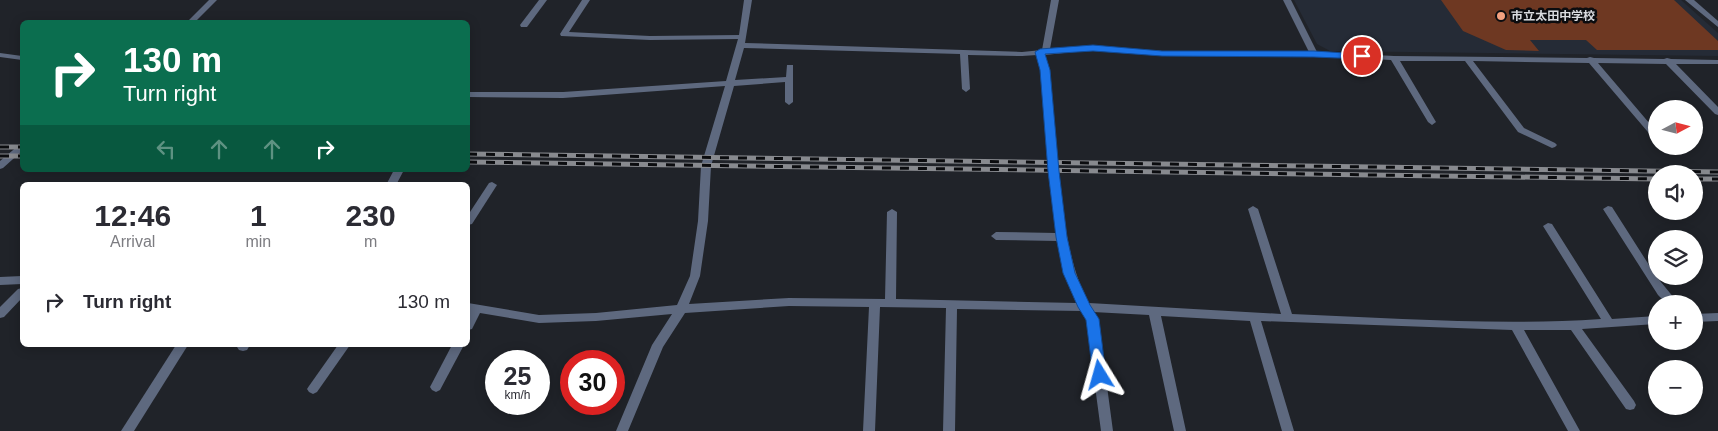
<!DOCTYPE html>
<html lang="en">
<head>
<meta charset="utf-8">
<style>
	body { margin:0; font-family:Arial,"Noto Sans JP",sans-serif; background:#f7f7f7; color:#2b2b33; height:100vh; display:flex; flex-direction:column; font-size:19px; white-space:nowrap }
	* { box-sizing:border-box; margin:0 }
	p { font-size:16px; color:#7c7c81 }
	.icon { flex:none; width:28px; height:28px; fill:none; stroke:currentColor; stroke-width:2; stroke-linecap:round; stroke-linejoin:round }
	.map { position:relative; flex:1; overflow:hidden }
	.side { position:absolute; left:20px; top:182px; width:450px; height:165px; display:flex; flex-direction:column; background:#fff; border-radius:8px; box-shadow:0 2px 12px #0003 }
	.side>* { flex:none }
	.guide { position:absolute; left:20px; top:20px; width:450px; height:152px; border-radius:8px; box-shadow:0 2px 12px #0003; background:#0b6e4f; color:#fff; overflow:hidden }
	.needle { width:32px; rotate:83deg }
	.fabs { position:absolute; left:1648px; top:100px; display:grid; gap:10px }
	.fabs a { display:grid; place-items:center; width:55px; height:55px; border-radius:50%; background:#fff; box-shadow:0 2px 12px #0003; font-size:25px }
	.speed { position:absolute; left:485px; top:350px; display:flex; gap:10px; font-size:25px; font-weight:700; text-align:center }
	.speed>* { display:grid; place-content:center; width:65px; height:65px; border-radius:50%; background:#fff; box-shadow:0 2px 12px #0003; line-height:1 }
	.speed small { font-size:12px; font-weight:400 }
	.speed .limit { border:8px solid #d22; background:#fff; color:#111 }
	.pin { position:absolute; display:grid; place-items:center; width:42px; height:42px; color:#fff; margin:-21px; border:2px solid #fff; border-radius:50%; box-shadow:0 1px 5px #0007 }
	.me { position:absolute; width:55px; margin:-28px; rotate:352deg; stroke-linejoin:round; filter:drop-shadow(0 0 4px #0008) }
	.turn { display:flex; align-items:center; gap:18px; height:105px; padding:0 20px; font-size:22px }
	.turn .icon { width:65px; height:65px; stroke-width:2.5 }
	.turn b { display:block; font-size:35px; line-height:42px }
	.lanes { display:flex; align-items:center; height:48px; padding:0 20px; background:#0003; justify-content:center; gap:25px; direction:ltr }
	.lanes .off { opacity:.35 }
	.eta { display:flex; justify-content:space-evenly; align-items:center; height:85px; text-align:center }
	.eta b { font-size:30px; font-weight:700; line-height:35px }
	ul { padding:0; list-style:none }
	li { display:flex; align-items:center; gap:15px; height:70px; padding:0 20px }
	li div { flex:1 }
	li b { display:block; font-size:19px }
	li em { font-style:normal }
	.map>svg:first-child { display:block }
	.built { fill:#252b36 }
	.green { fill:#6e3822 }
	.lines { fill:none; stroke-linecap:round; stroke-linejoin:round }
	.street { fill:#5e697f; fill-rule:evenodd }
	.rail-casing { stroke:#888a8f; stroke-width:5 }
	.rail { stroke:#0b0c0f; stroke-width:3; stroke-dasharray:9; stroke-linecap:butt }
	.route { fill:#1a73e8; stroke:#114b97 }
	.poi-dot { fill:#f2a07f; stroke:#0b0c0f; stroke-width:2 }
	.labels { text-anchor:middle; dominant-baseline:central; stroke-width:5; stroke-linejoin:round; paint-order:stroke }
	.far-poi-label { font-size:12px; font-weight:bold; fill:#dadce0; stroke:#0b0c0f; text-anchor:start }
</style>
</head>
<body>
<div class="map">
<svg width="1718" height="431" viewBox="0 0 1718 431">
	<rect width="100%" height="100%" fill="#202329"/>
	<path class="built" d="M 1294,0 L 1681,0 L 1718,33 L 1718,56 L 1330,51 L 1317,44 Z"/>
	<path class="green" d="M 1441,0 L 1674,0 L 1718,41 L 1718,50 L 1597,50 L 1586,40 L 1530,40 L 1539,51 L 1506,50 L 1463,31 Z"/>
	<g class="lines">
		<g class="street">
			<path d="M 209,0 L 217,0 L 195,22 L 187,22 Z"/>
			<path d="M 539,0 L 547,0 L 527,27 L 521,27 L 520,25 Z"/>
			<path d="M 582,0 L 590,0 L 569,32 L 650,36 L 739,35 L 744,0 L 752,0 L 745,43 L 1022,52 L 1042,50 L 1051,0 L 1059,0 L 1050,49 L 1093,46 L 1162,51 L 1309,52 L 1283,0 L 1291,0 L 1317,52 L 1394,56 L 1587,58 L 1590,57 L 1594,58 L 1664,59 L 1667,58 L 1671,59 L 1718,60 L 1718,64 L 1676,64 L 1718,107 L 1718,115 L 1715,114 L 1666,64 L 1598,63 L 1656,131 L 1656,139 L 1653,138 L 1589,63 L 1473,61 L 1524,128 L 1555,143 L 1557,145 L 1555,147 L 1552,148 L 1518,132 L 1465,61 L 1400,61 L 1436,122 L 1432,125 L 1428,122 L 1391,60 L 1314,56 L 1162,55 L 1093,50 L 1045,55 L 1049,70 C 1053,115 1056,159 1062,204 C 1067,238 1072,272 1089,303 L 1281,314 L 1248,209 L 1253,206 L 1258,209 L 1292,314 C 1395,318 1498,326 1601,319 L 1543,226 L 1548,223 L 1552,224 L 1612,319 L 1656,316 L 1656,324 L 1582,329 L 1634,401 L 1636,405 L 1634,409 L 1630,410 L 1626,409 L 1571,330 L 1524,330 L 1580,431 L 1568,431 L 1512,330 L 1261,321 L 1294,431 L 1282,431 L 1250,321 L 1161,316 L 1186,431 L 1174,431 L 1149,315 L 1093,312 L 1098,319 L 1113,431 L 1101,431 L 1086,319 L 1082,311 L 957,309 L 955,431 L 943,431 L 946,308 L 880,307 L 875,431 L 863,431 L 869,307 L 789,306 L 685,313 L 663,347 L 628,431 L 616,431 L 652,345 L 672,314 L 596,321 L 539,323 L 480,313 L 472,329 L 468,330 L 468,315 L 469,311 L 468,311 L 468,303 L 539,315 L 596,313 L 677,305 L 690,276 L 698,221 L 701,166 L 725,86 L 563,98 L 468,97 L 468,92 L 563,92 L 726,81 L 738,39 L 650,40 L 561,36 L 560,34 ZM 744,48 L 960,54 L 962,89 L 966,92 L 970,89 L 968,55 L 1022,56 L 1037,55 L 1041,70 L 1048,171 L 1056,233 L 996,232 L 991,236 L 996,240 L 1058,241 L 1068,279 L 1077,303 L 896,299 L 897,212 L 892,209 L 887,212 L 885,299 L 789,298 L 689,304 L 700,276 L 708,221 L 711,166 L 734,86 L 785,82 L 785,102 L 789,105 L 793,102 L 793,65 L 787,65 L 786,77 L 735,80 Z"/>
			<path d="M 1685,0 L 1694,0 L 1718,21 L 1718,27 Z"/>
			<path d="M 0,53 L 22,56 L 22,60 L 0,57 Z"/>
			<path d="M 22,144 L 22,151 L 3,168 L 0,169 L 0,161 L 19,145 Z"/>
			<path d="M 394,170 L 404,170 L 396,185 L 386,185 Z"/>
			<path d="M 492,182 L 497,185 L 472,224 L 468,225 L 468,215 L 489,183 Z"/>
			<path d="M 1608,206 L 1612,207 L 1656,276 L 1679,304 L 1667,304 L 1658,295 L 1603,209 Z"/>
			<path d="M 22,276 L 22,284 L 0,285 L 0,277 Z"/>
			<path d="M 22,288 L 22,298 L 4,317 L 0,318 L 0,307 L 18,289 Z"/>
			<path d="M 1718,313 L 1718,321 L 1694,322 L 1694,314 Z"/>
			<path d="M 176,345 L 188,345 L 134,431 L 121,431 Z"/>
			<path d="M 238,345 L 250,345 L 247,350 L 243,351 L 239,350 L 237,347 Z"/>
			<path d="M 338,345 L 350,345 L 317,392 L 313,394 L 309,392 L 307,389 L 309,386 Z"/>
			<path d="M 452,345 L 464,345 L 440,390 L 436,392 L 432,390 L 430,387 Z"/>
		</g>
		<g class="rail-casing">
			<g id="rail">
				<path d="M 0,147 L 22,147"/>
				<path d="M 468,154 L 1718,172"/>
				<path d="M 0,156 L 22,156"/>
				<path d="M 468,162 L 1656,179"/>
				<path d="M 1694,179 L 1718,179"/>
			</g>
		</g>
		<use href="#rail" class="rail"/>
	</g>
	<path class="route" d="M 1093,45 L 1162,51 L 1314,51 L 1362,54 L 1367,56 L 1362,59 L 1314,57 L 1162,56 L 1093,51 L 1045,54 L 1050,70 L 1059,171 L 1067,237 L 1075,273 L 1090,305 L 1099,319 L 1106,375 L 1104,379 L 1100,380 L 1095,379 L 1093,375 L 1086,320 L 1078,307 L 1063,273 L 1056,237 L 1048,171 L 1040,70 L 1035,52 L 1040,49 Z"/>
	<circle class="poi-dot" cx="1501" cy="16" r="5"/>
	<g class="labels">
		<g class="far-poi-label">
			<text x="1511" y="16">市立太田中学校</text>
		</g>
	</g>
</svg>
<div class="fabs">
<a><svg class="needle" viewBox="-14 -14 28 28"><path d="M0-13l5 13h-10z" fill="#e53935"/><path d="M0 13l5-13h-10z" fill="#7c7c81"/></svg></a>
<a><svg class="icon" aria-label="sound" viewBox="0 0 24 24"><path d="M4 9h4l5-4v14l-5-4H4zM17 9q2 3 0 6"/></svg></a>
<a><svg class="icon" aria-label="layers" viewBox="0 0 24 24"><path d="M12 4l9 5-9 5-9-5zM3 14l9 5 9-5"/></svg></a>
<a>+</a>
<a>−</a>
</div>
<div class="speed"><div>25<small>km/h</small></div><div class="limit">30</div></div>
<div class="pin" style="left:1362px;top:56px;background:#d93025"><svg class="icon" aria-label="arrive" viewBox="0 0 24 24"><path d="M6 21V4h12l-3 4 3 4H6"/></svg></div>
<svg class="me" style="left:1100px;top:375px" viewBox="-20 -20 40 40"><path d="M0-17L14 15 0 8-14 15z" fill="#1a73e8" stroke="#fff" stroke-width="4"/></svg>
<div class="guide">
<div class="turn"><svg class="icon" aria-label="right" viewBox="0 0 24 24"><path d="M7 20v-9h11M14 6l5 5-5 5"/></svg><div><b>130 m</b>Turn right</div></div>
<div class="lanes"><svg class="icon off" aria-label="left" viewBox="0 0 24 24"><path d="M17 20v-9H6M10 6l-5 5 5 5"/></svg><svg class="icon off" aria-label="ahead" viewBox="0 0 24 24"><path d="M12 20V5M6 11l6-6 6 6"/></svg><svg class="icon off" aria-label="ahead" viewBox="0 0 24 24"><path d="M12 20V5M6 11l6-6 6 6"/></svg><svg class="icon" aria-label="right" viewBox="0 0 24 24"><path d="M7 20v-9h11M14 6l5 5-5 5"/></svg></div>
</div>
<section class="side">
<div class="eta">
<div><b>12:46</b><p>Arrival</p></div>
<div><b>1</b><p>min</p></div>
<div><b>230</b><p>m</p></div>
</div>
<ul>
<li><svg class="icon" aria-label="right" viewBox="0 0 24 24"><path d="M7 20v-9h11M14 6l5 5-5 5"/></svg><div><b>Turn right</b></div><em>130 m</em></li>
</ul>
</section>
</div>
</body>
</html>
